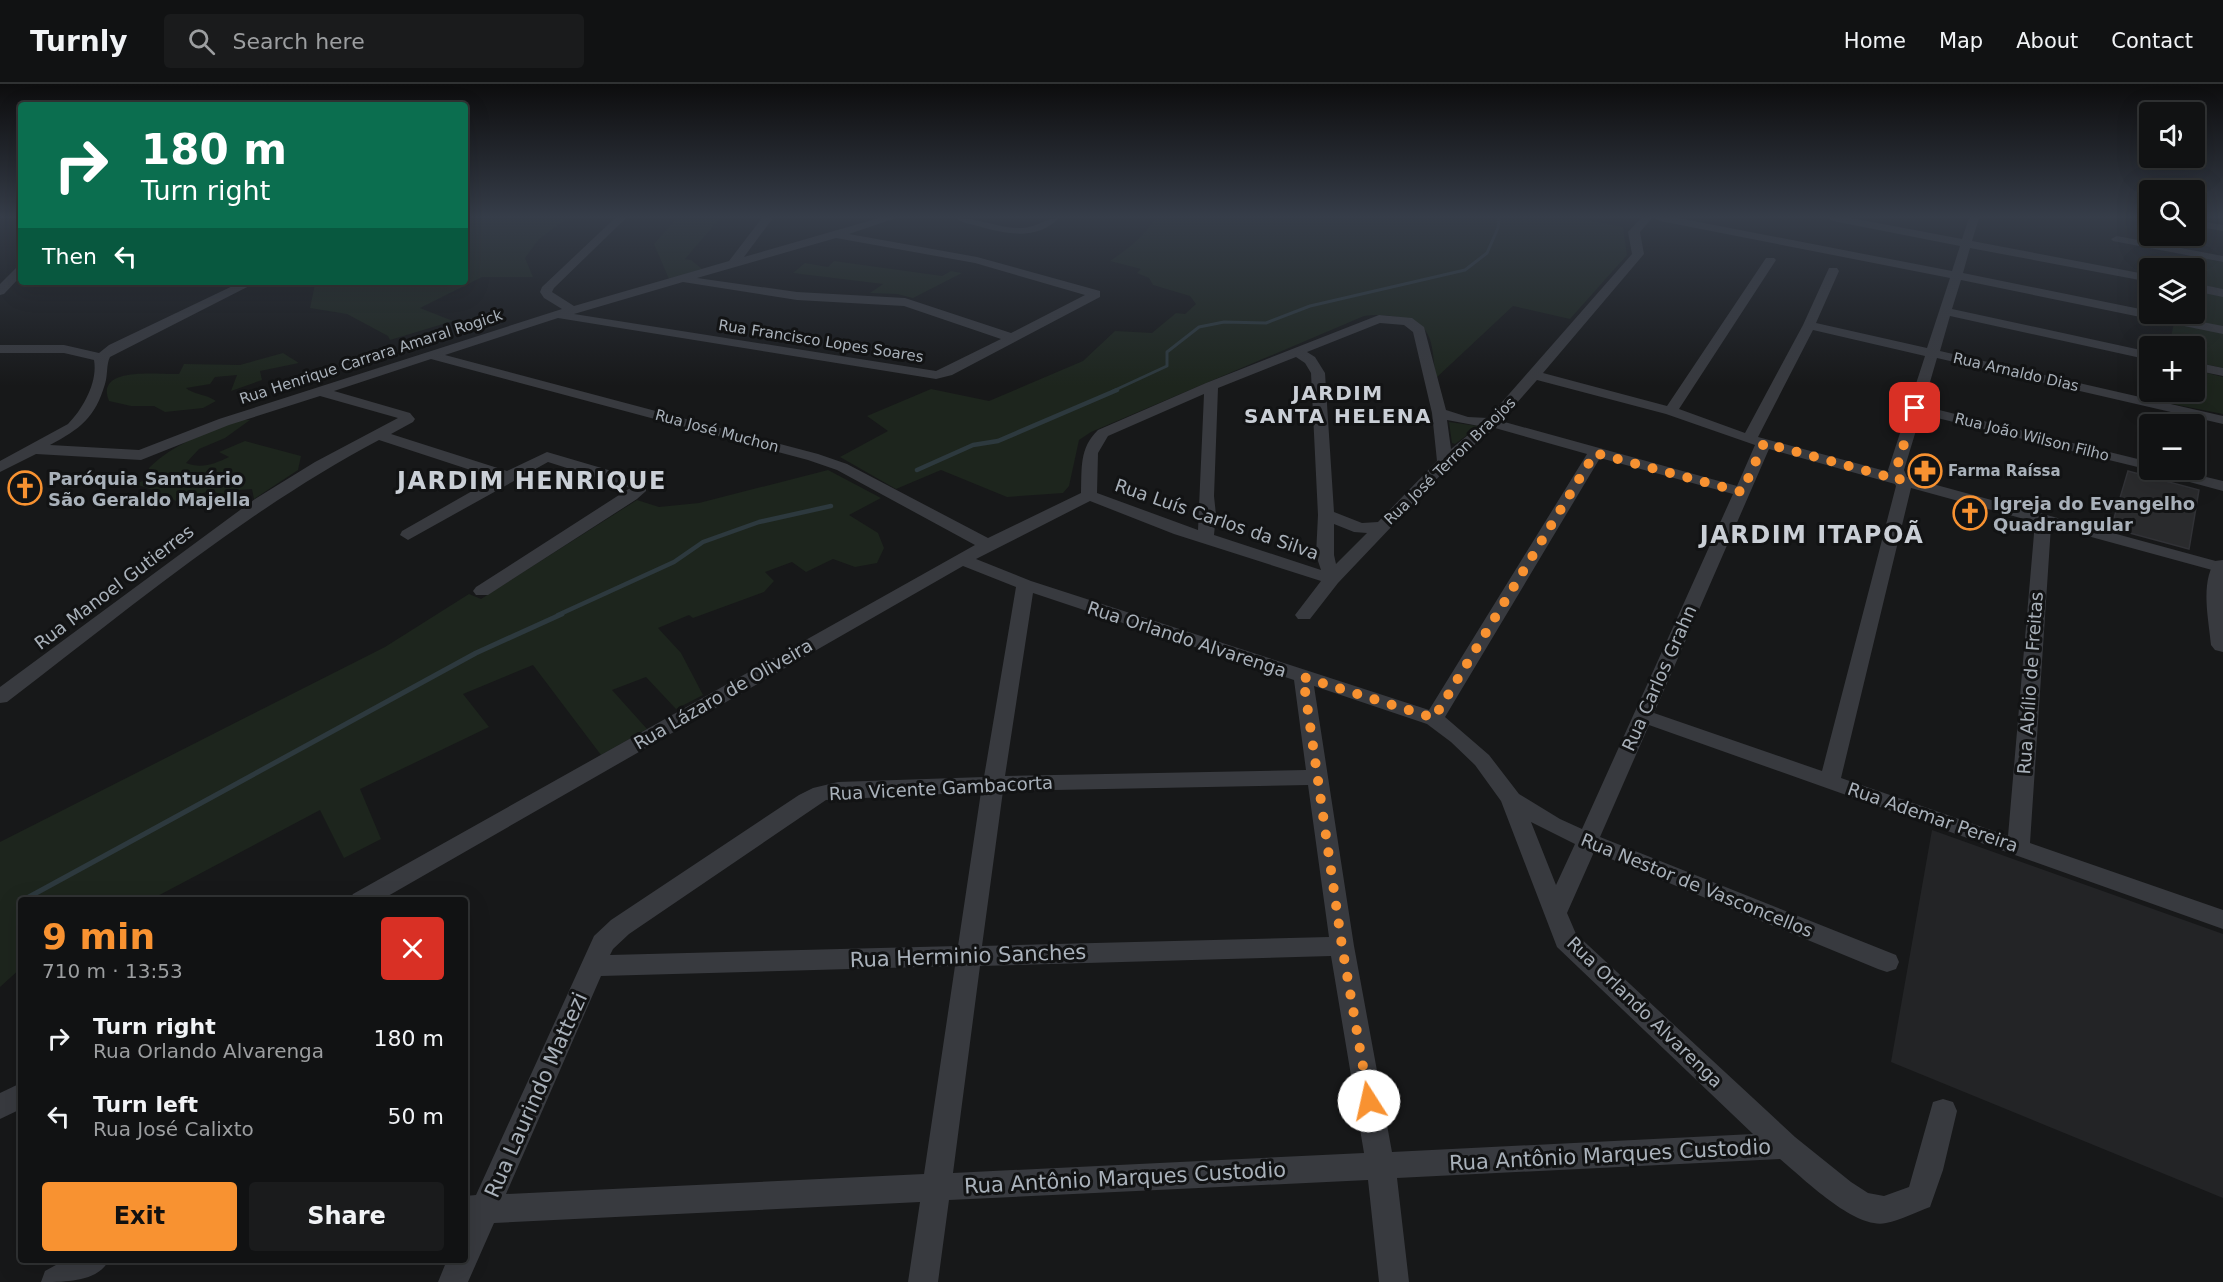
<!DOCTYPE html>
<html lang="en">
<head>
<meta charset="utf-8">
<style>
	body { margin:0; font-family:"DejaVu Sans",sans-serif; background:#1a1b1c; color:#f1f3f6; height:100vh; display:flex; flex-direction:column; font-size:22px; white-space:nowrap }
	* { box-sizing:border-box; margin:0 }
	p { font-size:20px; color:#9c9ea0 }
	.icon { flex:none; width:33px; height:33px; fill:none; stroke:currentColor; stroke-width:2; stroke-linecap:round; stroke-linejoin:round }
	.map { position:relative; flex:1; overflow:hidden }
	.details { position:absolute; left:18px; top:813px; width:450px; height:366px; display:flex; flex-direction:column; background:#111213; border-radius:6px; box-shadow:0 6px 24px #0002,0 0 0 2px #303233 }
	.details>* { flex:none }
	.hud { position:absolute; left:18px; top:18px; width:450px; height:183px; border-radius:6px; box-shadow:0 6px 24px #0002,0 0 0 2px #303233; background:#0b6e4f; color:#fff; overflow:hidden }
	.controls { position:absolute; left:2139px; top:18px; display:grid; gap:12px }
	.controls a { display:grid; place-items:center; width:66px; height:66px; border-radius:6px; background:#111213; box-shadow:0 6px 24px #0002,0 0 0 2px #303233; font-size:30px }
	.pin { position:absolute; display:grid; place-items:center; width:51px; height:51px; color:#fff; margin:-26px; border-radius:12px; box-shadow:0 3px 9px #0006 }
	.me { position:absolute; width:66px; margin:-33px; rotate:350deg; stroke-linejoin:round; filter:drop-shadow(0 0 4px #0008) }
	.turn { display:flex; align-items:center; gap:21px; height:126px; padding:0 24px; font-size:27px }
	.turn .icon { width:78px; height:78px; stroke-width:2.5 }
	.turn b { display:block; font-size:42px; line-height:51px }
	.then { display:flex; align-items:center; height:57px; padding:0 24px; background:#0003; gap:12px; font-size:22px }
	.round { display:grid; place-items:center; flex:none; width:63px; height:63px; border-radius:6px; background:#1a1b1c }
	.overview { display:flex; align-items:center; justify-content:space-between; height:102px; padding:0 24px }
	h1 { font-size:36px; font-weight:700; line-height:45px; color:#f89231 }
	.action { display:flex; gap:12px; margin-top:auto; padding:12px 24px }
	.action a { flex:1; height:69px; border-radius:6px; background:#f89231; color:#111; font-size:24px; font-weight:700; line-height:69px; text-align:center }
	.action a+a { background:#1a1b1c; color:#f1f3f6 }
	ul { padding:0; list-style:none }
	li { display:flex; align-items:center; gap:18px; height:78px; padding:0 24px }
	li div { flex:1 }
	li b { display:block; font-size:22px }
	li em { font-style:normal }
	header { display:flex; align-items:center; gap:36px; box-sizing:border-box; height:84px; padding:0 30px; background:#111213; border-bottom:2px solid #303233 }
	header strong { font-size:28px }
	nav { display:flex; gap:33px; margin-inline-start:auto; font-size:21px }
	.search { width:420px; height:54px; background:#1a1b1c; display:flex; align-items:center; gap:15px; box-sizing:border-box; padding:0 21px; border-radius:6px; color:#9c9ea0; font-size:22px }
	.map>svg:first-child { display:block }
	.built { fill:#232426 }
	.green { fill:#1d251d }
	.lines { fill:none; stroke-linecap:round; stroke-linejoin:round }
	.stream-far2 { stroke:#2d393e; stroke-width:3 }
	.stream-far1 { stroke:#2d393e; stroke-width:4.5 }
	.stream { stroke:#2d393e; stroke-width:5 }
	.building { fill:#2a2b2d; stroke:#313236; stroke-width:1.5 }
	.minor { fill:#383a3f; fill-rule:evenodd }
	.tertiary { fill:#383a3f; fill-rule:evenodd }
	.route { stroke:#f89231; stroke-width:10; stroke-dasharray:0 18 }
	.labels { text-anchor:middle; dominant-baseline:central; stroke-width:6; stroke-linejoin:round; paint-order:stroke }
	.far-street-label { font-size:15px; fill:#a9b1ba; stroke:#121314 }
	.far-poi-label { font-size:15px; font-weight:bold; fill:#a9b1ba; stroke:#121314; text-anchor:start }
	.poi-label { font-size:18px; font-weight:bold; fill:#a9b1ba; stroke:#121314; text-anchor:start }
	.street-label { font-size:18px; fill:#a9b1ba; stroke:#121314 }
	.far-district-label { font-size:20px; font-weight:bold; letter-spacing:1.5px; fill:#cacfd6; stroke:#121314 }
	.near-street-label { font-size:21px; fill:#a9b1ba; stroke:#121314 }
	.district-label { font-size:24px; font-weight:bold; letter-spacing:1.5px; fill:#cacfd6; stroke:#121314 }
</style>
</head>
<body>
<header>
<strong>Turnly</strong>
<div class="search"><svg class="icon" aria-label="search" viewBox="0 0 24 24"><circle cx="10" cy="10" r="6"/><path d="M15 15l6 6"/></svg>Search here</div>
<nav><a>Home</a><a>Map</a><a>About</a><a>Contact</a></nav>
</header>
<div class="map">
<svg width="2223" height="1198" viewBox="0 0 2223 1198">
	<rect width="100%" height="100%" fill="#171819"/>
	<path class="built" d="M 1932,746 L 2223,850 L 2223,1114 L 1891,978 Z"/>
	<g class="green">
		<path d="M 465,134 L 568,134 L 539,155 L 525,174 L 533,193 L 482,193 L 420,224 L 453,237 L 390,256 L 388,252 L 347,230 L 310,224 L 315,200 L 320,198 L 465,198 Z"/>
		<path d="M 677,134 L 720,134 L 685,175 L 691,176 L 702,185 L 669,195 L 654,160 Z"/>
		<path d="M 1156,134 L 1576,134 L 1623,143 L 1627,171 L 1570,235 L 1513,222 L 1436,294 C 1431,262 1436,239 1398,233 C 1386,231 1376,230 1364,232 L 1091,348 L 1079,356 L 1069,402 L 1063,409 L 1007,413 L 941,386 L 896,405 L 840,373 L 888,347 L 867,332 L 931,305 L 989,317 L 1083,277 L 1115,247 L 1152,249 L 1176,229 L 1185,230 L 1196,220 L 1190,212 L 1153,201 L 1149,194 L 1137,189 L 1141,185 L 1110,177 C 1128,165 1143,153 1156,134 Z"/>
		<path d="M 2190,172 L 2223,178 L 2223,205 L 2195,200 L 2194,184 L 2187,184 Z"/>
		<path d="M 834,177 L 942,192 L 951,187 L 962,189 L 913,214 L 897,210 L 870,209 L 883,200 L 793,189 L 805,179 L 828,183 Z"/>
		<path d="M 2195,206 L 2223,212 L 2223,243 L 2174,233 L 2175,230 L 2194,230 Z"/>
		<path d="M 2174,239 L 2223,249 L 2223,284 L 2195,278 L 2194,262 L 2169,262 Z"/>
		<path d="M 283,269 L 299,279 L 260,287 L 262,296 L 231,307 L 237,291 L 215,293 L 210,300 L 186,304 C 192,310 206,310 216,317 L 203,324 L 165,328 L 154,322 L 131,322 L 109,317 C 94,281 161,291 179,290 L 184,280 L 240,281 Z"/>
		<path d="M 2195,286 L 2223,293 L 2223,330 L 2168,319 L 2170,308 L 2194,308 Z"/>
		<path d="M 238,336 L 250,336 L 225,354 L 199,365 L 186,379 C 202,385 214,380 229,373 L 219,368 L 245,357 L 301,372 L 298,386 L 254,415 L 252,405 L 238,406 L 224,413 L 210,405 L 184,421 L 156,407 L 135,400 L 150,394 L 149,384 C 173,360 207,348 238,336 Z"/>
		<path d="M 1449,338 L 1478,342 L 1478,343 L 1455,360 L 1452,359 Z"/>
		<path d="M 828,386 L 881,414 L 849,431 L 878,449 L 884,464 L 877,479 L 855,483 L 833,475 L 806,488 L 792,478 L 765,488 L 774,497 L 764,508 L 693,534 L 689,531 L 658,544 L 681,569 L 703,611 L 676,625 L 646,593 L 612,606 L 647,645 L 601,671 L 533,581 L 463,610 L 489,643 L 360,705 L 381,755 L 344,774 L 320,726 L 150,816 L 21,816 L 21,884 L 0,903 L 0,758 L 385,563 L 469,510 L 481,515 L 637,416 L 659,423 L 699,419 Z"/>
	</g>
	<g class="lines">
		<path class="stream-far2" d="M 1113,307 L 1167,282 L 1167,268 L 1199,243 L 1224,238 L 1266,239 L 1310,222 L 1465,186 L 1487,169 L 1498,144 L 1499,134"/>
		<g class="stream-far1">
			<path d="M 917,386 L 973,361 L 998,357 L 1117,306"/>
			<path d="M 558,531 L 674,478 L 703,458 L 759,438 L 831,422"/>
		</g>
		<path class="stream" d="M 27,814 L 476,569 L 562,530"/>
	</g>
	<path class="building" d="M 2128,387 L 2199,406 L 2189,465 L 2111,444 Z"/>
	<g class="lines">
		<g class="minor">
			<path d="M 615,134 L 626,134 L 554,204 L 552,208 L 574,222 L 729,177 L 762,134 L 773,134 L 744,173 L 879,134 L 896,134 L 849,150 L 977,173 L 1100,207 L 1100,213 L 952,291 L 936,295 L 558,234 L 445,271 L 818,370 L 847,380 L 988,454 L 1081,409 C 1082,385 1079,364 1098,346 L 1206,299 L 1379,231 L 1412,234 L 1424,243 L 1446,326 L 1468,333 L 1488,334 L 1632,170 L 1628,148 L 1641,134 L 1652,134 L 1640,148 L 1644,170 L 1543,289 L 1667,322 L 1766,174 L 1774,174 L 1776,176 L 1679,325 L 1745,349 L 1803,241 L 1829,184 L 1837,184 L 1839,187 L 1816,239 L 1927,264 L 1950,194 L 1660,137 L 1655,134 L 1678,134 L 1952,187 L 1960,162 L 1833,137 L 1828,134 L 1851,134 L 1962,155 L 1969,134 L 1979,134 L 1972,157 L 2150,191 L 2150,198 L 1970,164 L 1963,189 L 2150,227 L 2150,230 L 2161,230 L 2223,242 L 2223,250 L 1961,196 L 1952,225 L 2150,268 L 2150,276 L 1950,232 L 1940,267 L 2223,332 L 2223,340 L 1937,274 L 1923,322 L 2150,378 L 2150,386 L 2177,386 L 2223,397 L 2223,407 L 2156,389 L 2154,387 L 1921,330 L 1904,386 L 1907,393 L 2223,479 L 2223,489 L 2051,442 L 2030,759 L 2223,826 L 2223,845 L 1649,641 L 1600,753 L 1896,871 L 1899,878 L 1896,885 L 1887,888 L 1878,885 L 1594,768 L 1567,829 L 1576,850 L 1795,1053 L 1851,1098 L 1868,1109 L 1884,1112 L 1909,1103 L 1933,1018 L 1943,1015 L 1953,1018 L 1957,1027 L 1943,1086 L 1930,1123 C 1916,1128 1901,1136 1886,1139 C 1855,1146 1803,1094 1780,1075 L 1397,1094 L 1409,1198 L 1379,1198 L 1368,1096 L 949,1116 L 938,1198 L 908,1198 L 920,1118 L 494,1139 L 468,1198 L 438,1198 L 447,1176 L 465,1176 L 465,1112 L 476,1111 L 594,852 L 611,836 L 799,711 L 813,704 L 838,698 L 984,693 L 1016,503 L 963,482 L 381,816 L 349,816 L 353,810 L 975,461 L 837,386 L 808,376 L 431,275 L 334,307 L 410,329 L 415,335 L 413,338 L 391,350 L 507,387 L 547,368 L 639,395 L 646,403 L 646,407 L 637,415 L 488,511 L 476,511 L 473,507 L 476,503 L 630,404 L 548,378 L 408,456 L 400,451 L 402,447 L 495,394 L 379,356 C 245,427 128,526 7,618 L 0,619 L 0,603 L 255,415 L 315,378 L 398,334 L 320,312 L 229,341 L 141,376 L 36,370 L 0,388 L 0,377 L 68,340 C 83,325 98,298 94,276 L 64,269 L 0,269 L 0,261 L 64,261 L 99,269 L 109,261 L 241,198 L 257,198 L 110,273 C 106,281 108,291 105,300 C 95,334 80,345 50,361 L 139,366 L 219,335 L 562,225 L 544,214 L 540,208 L 542,203 ZM 836,154 L 975,179 L 1085,211 L 1011,249 L 905,214 L 797,208 L 697,194 ZM 683,198 L 797,216 L 904,222 L 1001,255 L 936,287 L 574,230 ZM 1380,239 L 1404,241 L 1413,248 L 1432,329 L 1437,377 L 1378,438 L 1362,439 L 1334,428 L 1325,289 L 1315,273 L 1307,268 ZM 1813,246 L 1925,272 L 1888,386 L 1889,388 L 1758,353 ZM 1296,273 L 1305,279 L 1311,289 L 1318,431 L 1316,471 L 1321,486 L 1214,451 L 1216,431 L 1214,412 L 1218,304 ZM 1537,296 L 1666,330 L 1755,361 L 1737,402 L 1501,337 ZM 1204,310 L 1198,446 L 1097,409 L 1098,369 L 1108,352 ZM 1447,336 L 1479,342 L 1451,365 ZM 1495,344 L 1587,370 L 1429,626 L 1031,497 L 976,475 L 1090,417 L 1174,450 L 1321,497 L 1295,531 L 1298,535 L 1310,535 L 1338,499 L 1450,381 ZM 1769,365 L 1895,400 L 1896,402 L 1822,687 L 1654,629 ZM 1600,374 L 1733,410 L 1582,745 L 1560,735 L 1519,710 L 1489,671 L 1445,633 ZM 1911,404 L 2035,438 L 2008,752 L 1841,694 ZM 1334,440 L 1354,448 L 1367,449 L 1336,480 L 1334,471 ZM 1033,509 L 1294,596 L 1306,686 L 1005,692 ZM 1314,602 L 1427,640 L 1451,658 L 1475,681 L 1501,717 L 1557,863 L 1753,1050 L 1392,1068 L 1354,862 ZM 1308,701 L 1329,853 L 982,862 L 1003,707 ZM 981,708 L 958,862 L 610,871 L 613,865 L 629,850 L 826,716 ZM 1531,738 L 1575,760 L 1556,801 ZM 1331,872 L 1364,1069 L 953,1089 L 980,882 ZM 955,882 L 924,1090 L 506,1110 L 601,892 Z"/>
			<path d="M 956,134 C 979,134 1000,145 1023,144 C 1037,143 1045,134 1059,134 C 1037,157 1005,150 978,142 C 970,140 962,139 956,134 Z"/>
			<path d="M 2194,136 L 2223,141 L 2223,147 L 2194,142 Z"/>
			<path d="M 2117,152 L 2223,172 L 2223,178 L 2113,157 L 2111,155 Z"/>
			<path d="M 21,181 L 21,192 L 4,210 L 0,211 L 0,200 L 17,183 Z"/>
			<path d="M 2194,199 L 2223,205 L 2223,213 L 2194,207 Z"/>
			<path d="M 2194,278 L 2223,284 L 2223,292 L 2194,286 Z"/>
			<path d="M 21,999 L 21,1025 L 0,1035 L 0,1009 Z"/>
			<path d="M 65,1176 L 109,1176 C 98,1198 66,1198 41,1198 L 45,1187 Z"/>
		</g>
		<path class="tertiary" d="M 2223,476 L 2223,568 L 2215,566 L 2211,561 C 2209,536 2200,500 2215,477 Z"/>
	</g>
	<linearGradient id="sky" x2="0" y2="1"><stop stop-color="#0d0d0e"/><stop offset="0.44" stop-color="#363d49"/><stop offset="1" stop-color="#363d49" stop-opacity="0"/></linearGradient>
	<rect width="2223" height="302" fill="url(#sky)"/>
	<g class="lines">
		<path class="route" d="M 1369,1017 L 1342,862 L 1303,593 L 1434,634 L 1595,369 L 1742,408 L 1764,359 L 1900,396 L 1896,386 L 1915,324"/>
	</g>
	<defs>
		<g id="pharmacy-ring" transform="scale(1.725)"><circle r="9.5" fill="#121314" stroke="#f89231" stroke-width="1.5"/><path d="M-2-6h4v4h4v4h-4v4h-4v-4h-4v-4h4Z" fill="#f89231"/></g>
		<g id="church-ring" transform="scale(1.725)"><circle r="9.5" fill="#121314" stroke="#f89231" stroke-width="1.5"/><path d="M-1.2-6h2.4v3.5h3.3v2.4h-3.3V6h-2.4V-.1h-3.3v-2.4h3.3Z" fill="#f89231"/></g>
	</defs>
	<g fill-rule="evenodd">
		<use href="#pharmacy-ring" x="1925" y="387"/>
		<use href="#church-ring" x="25" y="404"/>
		<use href="#church-ring" x="1970" y="429"/>
	</g>
	<g class="labels">
		<g class="far-street-label">
			<text transform="translate(821 257) rotate(9)">Rua Francisco Lopes Soares</text>
			<text transform="translate(371 273) rotate(-18)">Rua Henrique Carrara Amaral Rogick</text>
			<text transform="translate(2016 288) rotate(13)">Rua Arnaldo Dias</text>
			<text transform="translate(717 347) rotate(15)">Rua José Muchon</text>
			<text transform="translate(2032 353) rotate(14)">Rua João Wilson Filho</text>
			<text transform="translate(1450 377) rotate(-44)">Rua José Terron Braojos</text>
		</g>
		<g class="far-poi-label">
			<text x="1948" y="387">Farma Raíssa</text>
		</g>
		<g class="poi-label">
			<text x="48" y="394">Paróquia Santuário<tspan x="48" dy="21">São Geraldo Majella</tspan></text>
			<text x="1993" y="419">Igreja do Evangelho<tspan x="1993" dy="21">Quadrangular</tspan></text>
		</g>
		<g class="street-label">
			<text transform="translate(1217 435) rotate(19)">Rua Luís Carlos da Silva</text>
			<text transform="translate(114 503) rotate(-37)">Rua Manoel Gutierres</text>
			<text transform="translate(1187 555) rotate(18)">Rua Orlando Alvarenga</text>
			<text transform="translate(1659 594) rotate(-66)">Rua Carlos Grahn</text>
			<text transform="translate(2030 599) rotate(-86)">Rua Abílio de Freitas</text>
			<text transform="translate(723 610) rotate(-30)">Rua Lázaro de Oliveira</text>
			<text transform="translate(941 704) rotate(-3)">Rua Vicente Gambacorta</text>
			<text transform="translate(1933 733) rotate(19)">Rua Ademar Pereira</text>
			<text transform="translate(1697 801) rotate(22)">Rua Nestor de Vasconcellos</text>
			<text transform="translate(1645 928) rotate(44)">Rua Orlando Alvarenga</text>
		</g>
		<g class="far-district-label">
			<text x="1338" y="309">JARDIM<tspan x="1338" dy="23">SANTA HELENA</tspan></text>
		</g>
		<g class="near-street-label">
			<text transform="translate(968 872) rotate(-2)">Rua Herminio Sanches</text>
			<text transform="translate(536 1011) rotate(-66)">Rua Laurindo Mattezi</text>
			<text transform="translate(1610 1071) rotate(-3)">Rua Antônio Marques Custodio</text>
			<text transform="translate(1125 1094) rotate(-3)">Rua Antônio Marques Custodio</text>
		</g>
		<g class="district-label">
			<text x="532" y="397">JARDIM HENRIQUE</text>
			<text x="1812" y="451">JARDIM ITAPOÃ</text>
		</g>
	</g>
</svg>
<div class="controls">
<a><svg class="icon" aria-label="sound" viewBox="0 0 24 24"><path d="M4 9h4l5-4v14l-5-4H4zM17 9q2 3 0 6"/></svg></a>
<a><svg class="icon" aria-label="search" viewBox="0 0 24 24"><circle cx="10" cy="10" r="6"/><path d="M15 15l6 6"/></svg></a>
<a><svg class="icon" aria-label="layers" viewBox="0 0 24 24"><path d="M12 4l9 5-9 5-9-5zM3 14l9 5 9-5"/></svg></a>
<a>+</a>
<a>−</a>
</div>
<div class="pin" style="left:1915px;top:324px;background:#d93025"><svg class="icon" aria-label="arrive" viewBox="0 0 24 24"><path d="M6 21V4h12l-3 4 3 4H6"/></svg></div>
<svg class="me" style="left:1369px;top:1017px" viewBox="-20 -20 40 40"><circle r="19" fill="#fff"/><path d="M0-13L10 11 0 6-10 11z" fill="#f89231"/></svg>
<div class="hud">
<div class="turn"><svg class="icon" aria-label="right" viewBox="0 0 24 24"><path d="M7 20v-9h11M14 6l5 5-5 5"/></svg><div><b>180 m</b>Turn right</div></div>
<div class="then">Then<svg class="icon" aria-label="left" viewBox="0 0 24 24"><path d="M17 20v-9H6M10 6l-5 5 5 5"/></svg></div>
</div>
<section class="details">
<div class="overview"><div><h1>9 min</h1><p>710 m · 13:53</p></div><a class="round" style="background:#d93025;color:#fff"><svg class="icon" aria-label="close" viewBox="0 0 24 24"><path d="M6 6l12 12M18 6L6 18"/></svg></a></div>
<ul>
<li><svg class="icon" aria-label="right" viewBox="0 0 24 24"><path d="M7 20v-9h11M14 6l5 5-5 5"/></svg><div><b>Turn right</b><p>Rua Orlando Alvarenga</p></div><em>180 m</em></li>
<li><svg class="icon" aria-label="left" viewBox="0 0 24 24"><path d="M17 20v-9H6M10 6l-5 5 5 5"/></svg><div><b>Turn left</b><p>Rua José Calixto</p></div><em>50 m</em></li>
</ul>
<div class="action"><a>Exit</a><a>Share</a></div>
</section>
</div>
</body>
</html>
